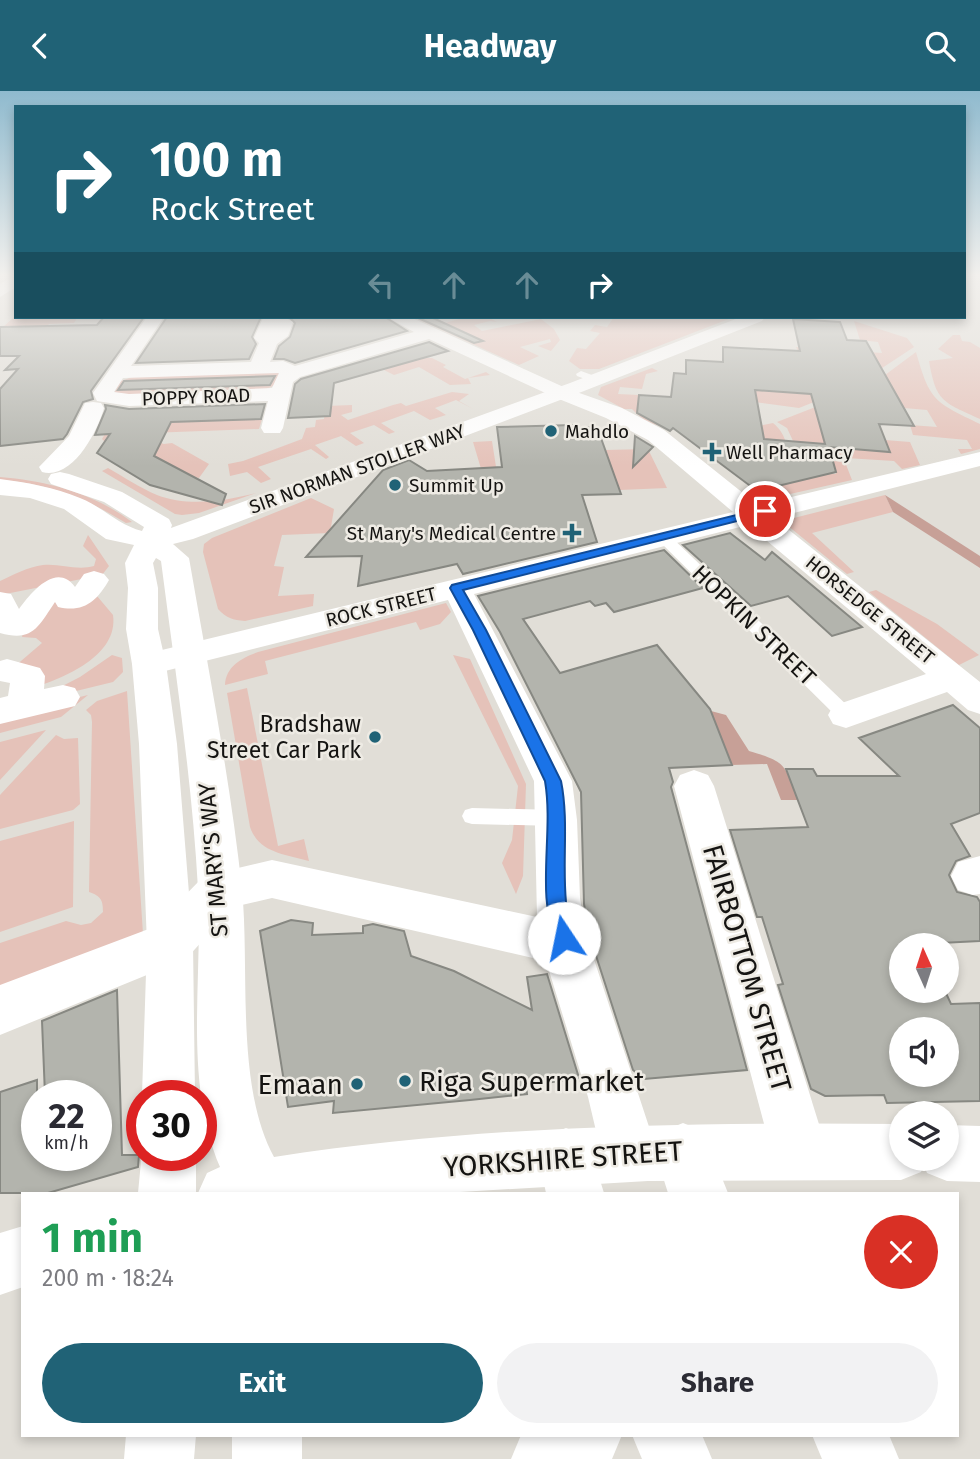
<!DOCTYPE html>
<html lang="en">
<head>
<meta charset="utf-8">
<style>
	body { margin:0; font-family:"Fira Sans",sans-serif; background:#f2f2f3; color:#2b2b33; height:100vh; display:flex; flex-direction:column; font-size:26px; white-space:nowrap }
	* { box-sizing:border-box; margin:0 }
	p { font-size:23px; color:#7c7c81 }
	.icon { flex:none; width:38px; height:38px; fill:none; stroke:currentColor; stroke-width:2; stroke-linecap:round; stroke-linejoin:round }
	.map { position:relative; flex:1; overflow:hidden }
	.side { position:absolute; left:21px; top:1101px; width:938px; height:245px; display:flex; flex-direction:column; background:#fff; border-radius:0px; box-shadow:0 4px 10px #0003 }
	.side>* { flex:none }
	.hud { position:absolute; left:14px; top:14px; width:952px; height:214px; border-radius:0px; box-shadow:0 4px 10px #0003; background:#206276; color:#fff; overflow:hidden }
	.needle { width:46px; rotate:357deg }
	.tools { position:absolute; left:889px; top:842px; display:grid; gap:14px }
	.tools a { display:grid; place-items:center; width:70px; height:70px; border-radius:50%; background:#fff; box-shadow:0 4px 10px #0003; font-size:35px }
	.speed { position:absolute; left:21px; top:989px; display:flex; gap:14px; font-size:35px; font-weight:700; text-align:center }
	.speed>* { display:grid; place-content:center; width:91px; height:91px; border-radius:50%; background:#fff; box-shadow:0 4px 10px #0003; line-height:1 }
	.speed small { font-size:18px; font-weight:400 }
	.speed .limit { border:10px solid #d22; background:#fff; color:#111 }
	.pin { position:absolute; display:grid; place-items:center; width:60px; height:60px; color:#fff; margin:-30px; border:4px solid #fff; border-radius:50%; box-shadow:0 2px 7px #0007 }
	.me { position:absolute; width:77px; margin:-38px; rotate:349deg; stroke-linejoin:round; filter:drop-shadow(0 0 5px #0008) }
	.turn { display:flex; align-items:center; gap:24px; height:147px; padding:0 21px; font-size:32px }
	.turn .icon { width:91px; height:91px; stroke-width:2.5 }
	.turn b { display:block; font-size:49px; line-height:60px }
	.lanes { display:flex; align-items:center; height:66px; padding:0 21px; background:#0003; justify-content:center; gap:35px; direction:ltr }
	.lanes .off { opacity:.35 }
	.round { display:grid; place-items:center; flex:none; width:74px; height:74px; border-radius:37px; background:#f2f2f3 }
	.overview { display:flex; align-items:center; justify-content:space-between; height:119px; padding:0 21px }
	h1 { font-size:42px; font-weight:700; line-height:52px; color:#1e9e55 }
	.primary-button { display:flex; gap:14px; margin-top:auto; padding:14px 21px }
	.primary-button a { flex:1; height:80px; border-radius:42px; background:#206276; color:#fff; font-size:28px; font-weight:700; line-height:80px; text-align:center }
	.primary-button a+a { background:#f2f2f3; color:#2b2b33 }
	header { display:flex; justify-content:space-between; align-items:center; height:91px; padding:0 21px; background:#206276; color:#fff; font-size:32px; font-weight:700 }
	.map>svg:first-child { display:block }
	.green { fill:#e5c2b9 }
	.forest { fill:#c7a097 }
	.building { fill:#b3b4ad; stroke:#878882; stroke-width:2; fill-rule:evenodd }
	.lines { fill:none; stroke-linecap:round; stroke-linejoin:round }
	.lane { fill:#fff; fill-rule:evenodd }
	.street { fill:#fff; fill-rule:evenodd }
	.secondary { fill:#fff; fill-rule:evenodd }
	.route { fill:#1a73e8; stroke:#114b97; stroke-width:2 }
	.poi-dot { fill:#206276; stroke:#eeebe4; stroke-width:2.5 }
	.labels { text-anchor:middle; dominant-baseline:central; stroke-width:5; stroke-linejoin:round; paint-order:stroke }
	.far-street-label { font-size:19px; fill:#151412; stroke:#eeebe4 }
	.far-poi-label { font-size:19px; fill:#151412; stroke:#eeebe4; text-anchor:start }
	.street-label { font-size:23px; fill:#151412; stroke:#eeebe4 }
	.poi-label { font-size:23px; fill:#151412; stroke:#eeebe4; text-anchor:end }
	.near-street-label { font-size:28px; fill:#151412; stroke:#eeebe4 }
	.near-poi-label { font-size:28px; fill:#151412; stroke:#eeebe4; text-anchor:start }
</style>
</head>
<body>
<header><svg class="icon" aria-label="back" viewBox="0 0 24 24"><path d="M15 5l-7 7 7 7"/></svg>Headway<svg class="icon" aria-label="search" viewBox="0 0 24 24"><circle cx="10" cy="10" r="6"/><path d="M15 15l6 6"/></svg></header>
<div class="map">
<svg width="980" height="1368" viewBox="0 0 980 1368">
	<rect width="100%" height="100%" fill="#e1ded7"/>
	<g class="green">
		<path d="M 16,224 L 74,226 L 76,229 L 74,232 L 49,233 L 43,239 L 0,239 Z"/>
		<path d="M 413,226 L 431,226 L 445,232 L 459,228 L 456,226 L 488,226 L 497,231 L 490,230 L 474,234 L 482,240 L 541,228 L 554,238 L 560,249 L 551,260 L 538,255 L 551,251 L 550,248 L 520,256 L 539,265 L 519,274 Z"/>
		<path d="M 614,226 L 734,226 L 599,278 L 580,278 L 569,270 L 577,257 L 586,258 L 600,242 L 590,240 L 595,234 L 607,236 Z"/>
		<path d="M 854,230 L 907,247 L 914,256 L 873,283 L 799,262 L 796,256 L 882,262 L 878,251 L 860,249 Z"/>
		<path d="M 953,244 L 960,244 L 962,250 L 970,251 L 980,257 L 980,328 C 943,311 936,311 929,270 L 953,267 L 938,258 Z"/>
		<path d="M 916,261 C 930,311 935,311 980,333 L 980,358 L 961,363 L 958,358 L 972,358 L 967,349 L 913,344 L 910,334 L 937,336 L 927,319 L 904,317 L 881,287 Z"/>
		<path d="M 416,267 L 432,267 L 446,274 L 443,276 L 465,288 L 486,281 L 490,284 L 468,287 L 471,293 L 450,294 L 419,276 L 394,284 L 384,279 Z"/>
		<path d="M 801,270 L 814,311 L 799,317 L 754,311 L 751,298 L 799,302 Z"/>
		<path d="M 652,277 L 658,280 L 646,283 L 642,298 L 620,296 L 618,303 L 639,304 L 638,320 L 711,340 C 684,338 652,341 632,318 L 624,318 L 598,304 L 601,296 Z"/>
		<path d="M 277,281 L 279,283 L 275,294 L 260,301 L 127,306 L 114,302 L 121,290 L 140,283 Z"/>
		<path d="M 452,301 L 469,303 L 459,310 L 473,318 L 456,309 L 435,317 L 446,324 L 430,329 L 414,320 L 381,332 L 395,341 L 389,343 L 374,334 L 350,342 L 364,352 L 356,355 L 341,345 L 315,354 L 329,366 L 326,368 L 311,358 L 258,376 L 271,388 L 261,392 L 247,381 L 230,385 L 228,373 L 243,370 L 302,348 L 306,337 L 315,336 L 316,329 L 324,328 L 326,316 L 300,316 L 352,314 L 352,321 L 341,324 L 348,329 L 393,314 L 401,312 L 406,315 Z"/>
		<path d="M 818,315 L 823,345 L 843,347 L 846,358 L 890,361 L 885,349 L 910,351 L 920,374 L 902,378 L 894,370 L 830,366 L 794,352 L 787,337 L 777,331 Z"/>
		<path d="M 177,320 L 223,329 L 262,328 L 259,338 L 149,342 L 155,332 L 171,332 Z"/>
		<path d="M 773,332 C 788,344 788,361 791,379 L 836,383 L 833,370 L 845,371 L 852,389 L 768,408 L 747,402 L 785,393 L 722,343 Z"/>
		<path d="M 109,336 L 164,353 L 172,352 L 209,373 L 199,387 C 175,384 151,369 138,349 L 104,350 L 102,348 Z"/>
		<path d="M 492,350 L 501,408 L 482,381 L 473,351 Z"/>
		<path d="M 648,358 L 667,397 L 620,399 L 605,359 Z"/>
		<path d="M 108,377 C 124,386 140,397 157,404 C 187,416 226,410 256,402 L 199,422 L 182,424 L 175,423 L 102,380 Z"/>
		<path d="M 0,386 C 48,390 93,402 132,431 L 126,432 C 86,407 47,392 0,389 Z"/>
		<path d="M 885,404 L 893,421 L 812,442 L 854,481 L 847,483 L 782,430 Z"/>
		<path d="M 311,407 L 334,418 L 330,442 L 282,444 L 274,475 L 284,476 L 278,505 L 314,503 L 313,515 L 245,530 C 233,529 226,527 218,518 L 203,461 L 204,453 L 212,447 Z"/>
		<path d="M 88,444 L 109,475 L 102,484 L 0,504 L 0,490 C 13,484 28,476 43,474 C 60,472 76,480 94,475 L 96,468 L 83,455 Z"/>
		<path d="M 876,499 L 937,533 L 979,564 L 959,574 L 869,501 Z"/>
		<path d="M 55,502 L 97,505 L 113,524 C 119,565 62,588 32,597 L 14,576 L 42,552 L 36,547 L 22,546 L 24,537 Z"/>
		<path d="M 446,512 L 451,521 L 440,533 L 420,539 L 416,531 L 265,570 L 268,583 L 225,594 C 226,575 242,567 258,561 Z"/>
		<path d="M 112,564 L 122,567 L 123,581 L 113,591 L 31,611 L 80,586 Z"/>
		<path d="M 453,564 L 470,568 L 526,693 L 523,785 L 516,803 L 502,772 L 512,749 L 518,695 Z"/>
		<path d="M 247,597 L 278,755 L 304,748 L 309,770 C 285,763 259,762 250,736 L 227,602 Z"/>
		<path d="M 127,600 L 143,843 L 0,905 L 0,852 L 66,830 L 81,834 L 91,832 L 103,821 C 103,809 101,805 89,801 L 92,631 L 91,624 L 86,619 L 97,610 Z"/>
		<path d="M 88,604 L 61,626 L 0,642 L 0,625 Z"/>
		<path d="M 46,639 L 0,689 L 0,651 Z"/>
		<path d="M 56,644 L 64,648 L 78,647 L 80,713 L 73,719 L 0,738 L 0,704 Z"/>
		<path d="M 74,730 L 73,816 L 0,841 L 0,750 Z"/>
	</g>
	<g class="forest">
		<path d="M 885,404 L 980,465 L 980,477 L 893,421 Z"/>
		<path d="M 711,620 L 726,624 L 749,660 C 787,671 784,673 798,709 L 781,709 L 767,673 L 732,674 Z"/>
	</g>
	<g class="building">
		<path d="M 104,226 L 144,226 L 91,300 L 93,308 L 83,311 L 67,343 L 63,348 L 0,355 L 0,298 L 18,278 L 5,279 L 19,265 L 0,265 L 0,236 L 97,234 Z"/>
		<path d="M 167,226 L 261,226 L 252,246 L 256,253 L 249,268 L 136,272 Z"/>
		<path d="M 289,226 L 385,226 L 407,240 L 295,272 L 284,268 L 274,268 L 279,255 L 290,246 L 295,232 Z"/>
		<path d="M 416,226 L 431,226 L 483,250 L 474,252 Z"/>
		<path d="M 793,228 L 840,231 L 847,249 L 866,250 L 914,335 L 879,333 L 890,361 L 829,356 L 836,381 L 757,400 L 673,337 L 670,340 L 637,322 L 639,304 L 671,306 L 674,282 L 686,283 L 686,269 L 723,271 L 723,256 L 800,260 ZM 755,299 L 811,303 L 825,353 L 764,348 Z"/>
		<path d="M 429,251 L 448,260 L 334,292 L 330,325 L 288,327 L 295,293 L 301,288 Z"/>
		<path d="M 275,285 L 270,294 L 118,299 L 124,290 Z"/>
		<path d="M 265,313 L 261,328 L 171,331 L 154,365 L 226,403 L 222,414 L 150,394 L 97,362 L 110,343 L 95,344 L 106,318 L 105,314 L 129,318 Z"/>
		<path d="M 573,334 L 575,337 L 597,336 L 621,403 L 582,404 L 597,451 L 463,483 L 457,473 L 358,495 L 362,465 L 306,466 L 383,379 L 409,369 L 427,380 L 502,376 L 497,336 Z"/>
		<path d="M 635,345 L 653,356 L 633,376 Z"/>
		<path d="M 730,442 L 765,469 L 772,461 L 862,536 L 832,545 L 788,505 L 751,515 L 683,454 Z"/>
		<path d="M 664,459 L 703,497 L 614,521 L 606,512 L 595,515 L 590,510 L 523,528 L 560,582 L 657,554 L 710,618 L 732,674 L 669,677 L 673,691 L 671,696 L 747,979 L 644,988 L 633,979 L 589,843 L 584,813 L 581,701 L 500,541 L 478,505 Z"/>
		<path d="M 953,614 L 980,637 L 980,722 L 951,733 L 970,765 L 956,770 L 949,784 L 957,801 L 977,806 L 980,811 L 980,850 L 901,854 L 901,900 L 945,900 L 951,913 L 980,912 L 980,1010 L 887,1012 L 884,1004 L 825,1005 L 811,998 L 778,894 L 783,893 L 762,826 L 757,826 L 730,739 L 808,736 L 786,678 L 813,678 L 817,685 L 899,685 L 859,647 ZM 901,938 L 947,938 L 947,984 L 901,984 Z"/>
		<path d="M 291,829 L 313,832 L 312,844 L 363,842 L 363,835 L 373,833 L 404,840 L 411,865 L 454,880 L 532,919 L 527,886 L 547,883 L 579,987 L 526,995 L 527,1003 L 470,1009 L 333,1022 L 334,1010 L 288,1016 L 260,840 Z"/>
		<path d="M 117,899 L 122,1064 L 139,1064 L 138,1076 L 48,1102 L 0,1102 L 0,1001 L 37,989 L 37,1064 L 96,1064 L 96,1004 L 45,1004 L 42,930 Z"/>
	</g>
	<g class="lines">
		<g class="lane">
			<path d="M 581,280 L 600,287 L 601,289 L 596,292 L 577,285 L 576,283 Z"/>
			<path d="M 662,441 L 667,442 L 852,619 L 855,624 L 852,629 L 840,629 L 657,448 L 655,445 Z"/>
			<path d="M 472,717 L 557,719 L 564,721 L 567,727 L 564,733 L 557,735 L 472,733 L 465,731 L 462,725 L 465,719 Z"/>
		</g>
		<g class="street">
			<path d="M 16,183 L 16,196 L 0,206 L 0,193 Z"/>
			<path d="M 147,226 L 164,226 L 131,275 L 251,271 L 259,252 L 254,247 L 263,227 L 284,226 L 293,231 L 288,245 L 277,253 L 270,271 L 283,270 L 295,275 L 414,241 L 387,226 L 410,226 L 568,298 L 622,317 L 664,339 L 758,414 L 980,361 L 980,375 L 774,427 L 980,591 L 980,623 L 968,619 L 947,601 L 846,637 L 833,633 L 828,624 L 833,615 L 926,583 L 748,434 L 474,503 L 572,690 L 577,729 L 580,807 L 586,844 L 656,1057 L 663,1040 L 683,1032 L 703,1040 L 728,1102 L 668,1102 L 656,1064 L 649,1081 L 629,1089 L 609,1081 L 601,1061 L 588,1006 L 546,870 L 272,807 L 233,816 L 186,868 L 0,944 L 0,894 L 154,836 L 204,785 L 272,769 L 537,826 L 534,690 L 448,509 L 149,584 L 137,581 L 132,573 L 137,565 L 733,421 L 648,349 L 606,327 L 554,306 L 429,248 L 300,286 L 293,291 L 283,337 L 280,342 L 264,342 L 261,337 L 268,310 L 129,315 L 97,310 L 93,302 ZM 279,282 L 272,297 L 129,303 L 114,301 L 123,287 Z"/>
			<path d="M 93,311 L 101,312 L 104,317 C 97,341 73,389 42,381 L 39,376 L 69,345 L 85,312 Z"/>
			<path d="M 94,480 L 104,483 L 109,489 C 97,510 84,522 58,516 L 55,511 C 38,536 33,551 0,542 L 0,501 L 11,503 L 19,518 C 30,503 56,470 75,496 L 84,483 Z"/>
			<path d="M 7,568 L 40,577 L 45,585 L 44,598 L 63,594 L 75,597 L 80,606 L 75,615 L 0,633 L 0,607 L 8,605 L 10,592 L 0,590 L 0,570 Z"/>
			<path d="M 694,679 L 708,684 L 714,695 L 827,1059 L 819,1079 L 799,1087 L 779,1079 L 771,1059 L 674,695 L 680,684 Z"/>
			<path d="M 980,765 L 980,803 L 973,804 L 958,799 L 951,785 L 958,771 Z"/>
			<path d="M 566,1037 L 586,1045 L 604,1102 L 546,1102 L 538,1065 L 546,1045 Z"/>
			<path d="M 23,1135 L 23,1196 L 0,1204 L 0,1142 Z"/>
			<path d="M 126,1344 L 196,1344 L 194,1368 L 124,1368 Z"/>
			<rect x="232" y="1344" width="70" height="24"/>
			<path d="M 521,1344 L 622,1344 L 612,1368 L 511,1368 Z"/>
			<path d="M 632,1344 L 702,1344 L 712,1368 L 642,1368 Z"/>
			<path d="M 812,1344 L 889,1344 L 899,1368 L 822,1368 Z"/>
		</g>
		<g class="secondary">
			<path d="M 741,226 L 765,226 L 762,230 L 584,300 L 193,448 L 173,453 L 189,467 C 208,577 230,687 242,798 C 250,880 235,994 274,1066 C 481,1034 691,1031 901,1033 L 901,1068 L 947,1068 L 947,1034 L 980,1035 L 980,1091 L 947,1090 L 927,1082 L 924,1074 L 921,1081 L 901,1089 L 648,1090 L 443,1102 L 198,1102 L 207,1082 L 220,1076 C 183,989 203,891 198,798 C 192,688 175,579 161,470 L 156,467 L 153,472 L 158,497 L 158,538 L 166,573 L 177,653 L 193,852 L 195,1004 L 142,1004 L 147,852 L 139,653 L 132,573 L 126,538 L 128,497 L 125,472 L 134,454 L 106,448 L 64,418 L 30,407 L 0,404 L 0,388 C 28,392 54,396 80,407 C 103,416 118,434 142,440 L 144,436 L 104,411 L 51,393 L 48,388 L 51,383 L 60,381 L 69,383 L 122,401 L 169,428 L 172,434 L 171,437 L 570,292 Z"/>
			<path d="M 142,1060 L 142,1064 L 196,1064 L 196,1102 L 138,1102 Z"/>
		</g>
	</g>
	<linearGradient id="sky" x2="0" y2="1"><stop stop-color="#8fbace"/><stop offset="0.49" stop-color="#f2f0ed"/><stop offset="1" stop-color="#f2f0ed" stop-opacity="0"/></linearGradient>
	<rect width="980" height="375" fill="url(#sky)"/>
	<path class="route" d="M 765,417 L 769,418 L 769,422 L 463,499 L 486,539 L 561,690 C 569,730 562,770 566,811 C 567,824 576,840 570,853 L 564,856 L 557,853 C 535,804 554,743 545,690 L 473,539 L 450,497 L 452,494 Z"/>
	<g class="poi-dot">
		<circle cx="551" cy="340" r="7"/>
		<path d="M708.5 350.5h7v7h7v7h-7v7h-7v-7h-7v-7h7z"/>
		<circle cx="395" cy="394" r="7"/>
		<path d="M568.5 431.5h7v7h7v7h-7v7h-7v-7h-7v-7h7z"/>
		<circle cx="375" cy="646" r="7"/>
		<circle cx="405" cy="990" r="7"/>
		<circle cx="357" cy="993" r="7"/>
	</g>
	<g class="labels">
		<g class="far-street-label">
			<text transform="translate(196 306) rotate(-2)">POPPY ROAD</text>
			<text transform="translate(357 378) rotate(-20)">SIR NORMAN STOLLER WAY</text>
			<text transform="translate(381 516) rotate(-14)">ROCK STREET</text>
			<text transform="translate(870 519) rotate(39)">HORSEDGE STREET</text>
		</g>
		<g class="far-poi-label">
			<text x="565" y="340">Mahdlo</text>
			<text x="726" y="361">Well Pharmacy</text>
			<text x="409" y="394">Summit Up</text>
			<text x="556" y="442" text-anchor="end">St Mary's Medical Centre</text>
		</g>
		<g class="street-label">
			<text transform="translate(754 534) rotate(44)">HOPKIN STREET</text>
			<text transform="translate(213 769) rotate(-95)">ST MARY'S WAY</text>
		</g>
		<g class="poi-label">
			<text x="361" y="633">Bradshaw<tspan x="361" dy="26">Street Car Park</tspan></text>
		</g>
		<g class="near-street-label">
			<text transform="translate(747 877) rotate(74)">FAIRBOTTOM STREET</text>
			<text transform="translate(563 1068) rotate(-4)">YORKSHIRE STREET</text>
		</g>
		<g class="near-poi-label">
			<text x="419" y="990">Riga Supermarket</text>
			<text x="343" y="993" text-anchor="end">Emaan</text>
		</g>
	</g>
</svg>
<div class="tools">
<a><svg class="needle" viewBox="-14 -14 28 28"><path d="M0-13l5 13h-10z" fill="#e53935"/><path d="M0 13l5-13h-10z" fill="#7c7c81"/></svg></a>
<a><svg class="icon" aria-label="sound" viewBox="0 0 24 24"><path d="M4 9h4l5-4v14l-5-4H4zM17 9q2 3 0 6"/></svg></a>
<a><svg class="icon" aria-label="layers" viewBox="0 0 24 24"><path d="M12 4l9 5-9 5-9-5zM3 14l9 5 9-5"/></svg></a>
</div>
<div class="speed"><div>22<small>km/h</small></div><div class="limit">30</div></div>
<div class="pin" style="left:765px;top:420px;background:#d93025"><svg class="icon" aria-label="arrive" viewBox="0 0 24 24"><path d="M6 21V4h12l-3 4 3 4H6"/></svg></div>
<svg class="me" style="left:564px;top:847px" viewBox="-20 -20 40 40"><circle r="19" fill="#fff"/><path d="M0-13L10 11 0 6-10 11z" fill="#1a73e8"/></svg>
<div class="hud">
<div class="turn"><svg class="icon" aria-label="right" viewBox="0 0 24 24"><path d="M7 20v-9h11M14 6l5 5-5 5"/></svg><div><b>100 m</b>Rock Street</div></div>
<div class="lanes"><svg class="icon off" aria-label="left" viewBox="0 0 24 24"><path d="M17 20v-9H6M10 6l-5 5 5 5"/></svg><svg class="icon off" aria-label="ahead" viewBox="0 0 24 24"><path d="M12 20V5M6 11l6-6 6 6"/></svg><svg class="icon off" aria-label="ahead" viewBox="0 0 24 24"><path d="M12 20V5M6 11l6-6 6 6"/></svg><svg class="icon" aria-label="right" viewBox="0 0 24 24"><path d="M7 20v-9h11M14 6l5 5-5 5"/></svg></div>
</div>
<section class="side">
<div class="overview"><div><h1>1 min</h1><p>200 m · 18:24</p></div><a class="round" style="background:#d93025;color:#fff"><svg class="icon" aria-label="close" viewBox="0 0 24 24"><path d="M6 6l12 12M18 6L6 18"/></svg></a></div>
<div class="primary-button"><a>Exit</a><a>Share</a></div>
</section>
</div>
</body>
</html>
